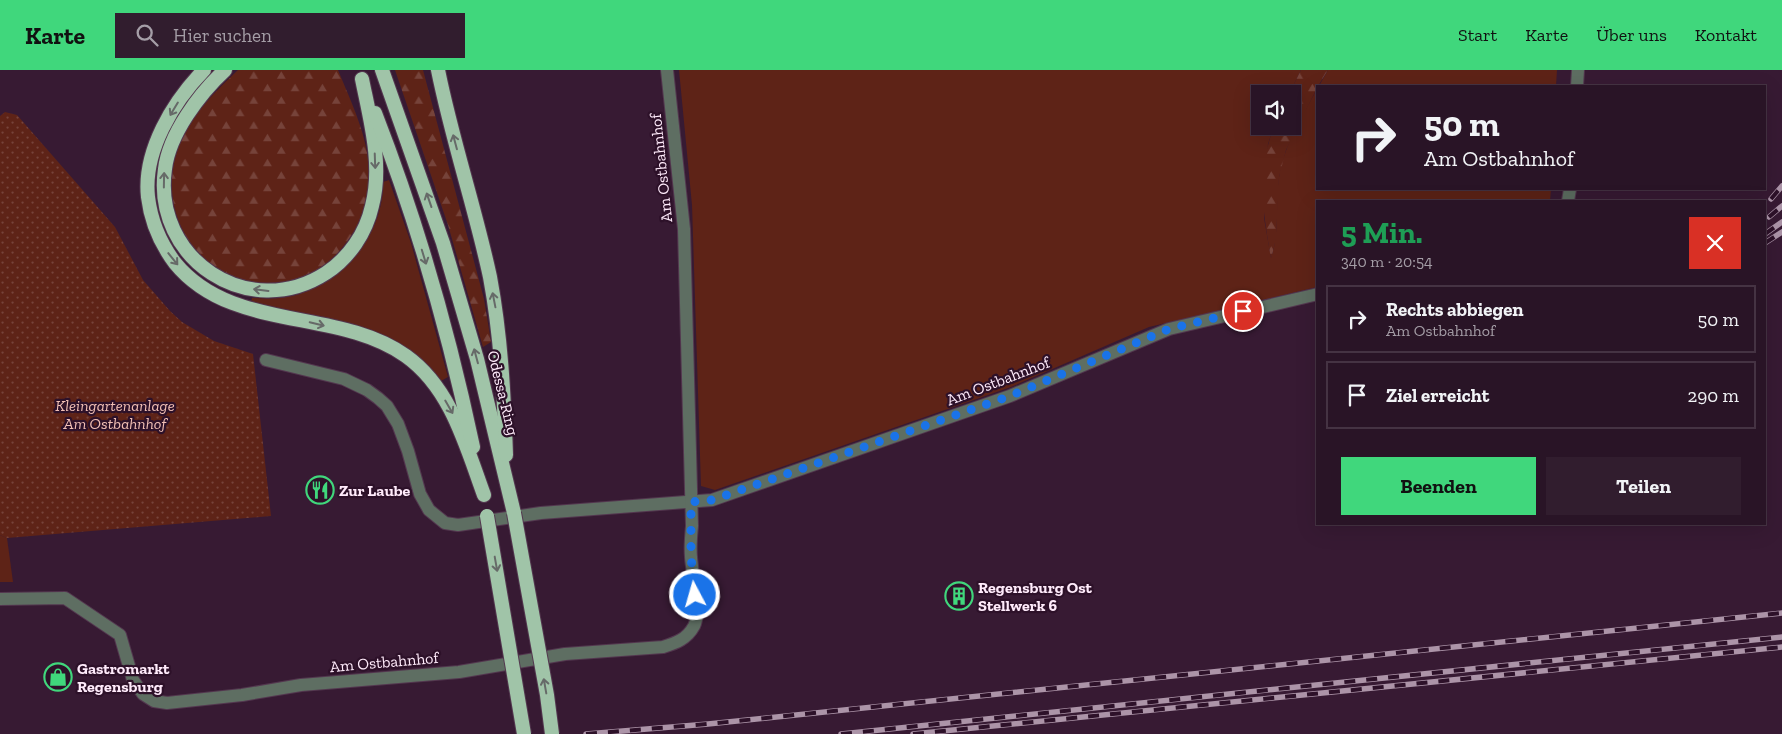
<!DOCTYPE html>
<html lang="de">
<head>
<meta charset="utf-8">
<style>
	body { margin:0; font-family:"Zilla Slab",serif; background:#311d2e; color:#f1f3f6; height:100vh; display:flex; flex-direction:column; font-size:19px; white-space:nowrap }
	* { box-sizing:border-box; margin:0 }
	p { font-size:16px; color:#a59ea7 }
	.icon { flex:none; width:28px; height:28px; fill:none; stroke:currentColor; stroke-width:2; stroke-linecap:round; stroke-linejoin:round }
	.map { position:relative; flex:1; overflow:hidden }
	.side { position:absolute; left:1316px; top:130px; width:450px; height:325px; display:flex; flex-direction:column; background:#291426; border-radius:0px; box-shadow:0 5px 20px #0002,0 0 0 1px #453343 }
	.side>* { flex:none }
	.hud { position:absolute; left:1316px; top:15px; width:450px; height:105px; border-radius:0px; box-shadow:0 5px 20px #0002,0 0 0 1px #453343; background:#291426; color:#f1f3f6; overflow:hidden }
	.fabs { position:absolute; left:1251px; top:15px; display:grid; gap:10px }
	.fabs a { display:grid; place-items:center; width:50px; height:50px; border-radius:0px; background:#291426; box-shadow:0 5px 20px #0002,0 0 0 1px #453343; font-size:25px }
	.pin { position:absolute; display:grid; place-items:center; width:42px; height:42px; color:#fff; margin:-21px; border:2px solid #fff; border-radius:50%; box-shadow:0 1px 5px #0007 }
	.me { position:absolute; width:55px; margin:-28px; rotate:354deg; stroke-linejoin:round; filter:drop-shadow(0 0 4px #0008) }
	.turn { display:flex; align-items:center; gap:18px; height:105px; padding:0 25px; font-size:22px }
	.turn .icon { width:65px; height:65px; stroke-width:2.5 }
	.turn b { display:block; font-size:35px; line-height:42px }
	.round { display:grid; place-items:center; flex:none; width:52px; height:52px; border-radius:0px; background:#311d2e }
	.head { display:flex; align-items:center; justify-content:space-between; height:85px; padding:0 25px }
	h1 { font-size:30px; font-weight:700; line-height:38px; color:#1e9e55 }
	.primary-button { display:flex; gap:10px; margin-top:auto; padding:10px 25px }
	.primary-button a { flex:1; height:58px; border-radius:0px; background:#40d77c; color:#111; font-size:20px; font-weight:700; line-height:58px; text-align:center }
	.primary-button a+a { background:#311d2e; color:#f1f3f6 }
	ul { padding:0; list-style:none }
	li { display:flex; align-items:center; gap:15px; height:68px; margin:0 10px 8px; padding:0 15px; border:2px solid #453343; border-radius:0px }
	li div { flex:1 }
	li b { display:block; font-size:19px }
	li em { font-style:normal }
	header { display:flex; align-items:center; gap:30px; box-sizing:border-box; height:70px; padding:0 25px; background:#40d77c; color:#111 }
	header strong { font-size:24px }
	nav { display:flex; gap:28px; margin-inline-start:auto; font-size:18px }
	.search { width:350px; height:45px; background:#311d2e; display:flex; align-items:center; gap:12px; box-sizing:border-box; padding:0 18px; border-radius:0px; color:#a59ea7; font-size:19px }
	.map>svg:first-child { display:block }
	.green { fill:#5e2317 }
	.forest { fill:url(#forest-firs) }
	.garden { fill:url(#garden-dots) }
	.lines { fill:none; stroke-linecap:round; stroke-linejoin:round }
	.minor-casing { stroke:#53374f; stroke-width:14 }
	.trunk-casing { stroke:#53374f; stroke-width:16 }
	.minor { stroke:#5e6e62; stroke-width:12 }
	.trunk { stroke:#a0c4a8; stroke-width:14 }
	.rail-casing { stroke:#ac94a8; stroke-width:5.5 }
	.rail { stroke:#2d1129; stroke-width:4; stroke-dasharray:11; stroke-linecap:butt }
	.trunk-bridge-casing { stroke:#53374f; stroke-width:16; stroke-linecap:butt }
	.trunk-bridge { stroke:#a0c4a8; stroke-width:14 }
	.oneway { stroke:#666a68 }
	.route { stroke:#1a73e8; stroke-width:9; stroke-dasharray:0 16.2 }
	.labels { text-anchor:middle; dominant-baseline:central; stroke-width:4.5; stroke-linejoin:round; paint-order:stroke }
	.street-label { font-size:16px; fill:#ffebfb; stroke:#2d1129 }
	.park-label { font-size:16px; font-style:italic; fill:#f2c0b5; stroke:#2d1129 }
	.poi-label { font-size:16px; font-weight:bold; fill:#ffebfb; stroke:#2d1129; text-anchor:start }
</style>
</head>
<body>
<header>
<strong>Karte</strong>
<div class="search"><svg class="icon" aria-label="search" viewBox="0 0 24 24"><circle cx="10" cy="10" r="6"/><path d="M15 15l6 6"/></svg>Hier suchen</div>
<nav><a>Start</a><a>Karte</a><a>Über uns</a><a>Kontakt</a></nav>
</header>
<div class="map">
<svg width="1782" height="664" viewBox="0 0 1782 664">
	<defs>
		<pattern id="forest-firs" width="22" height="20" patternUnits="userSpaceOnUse" patternTransform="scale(1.25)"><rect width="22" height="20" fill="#5e2317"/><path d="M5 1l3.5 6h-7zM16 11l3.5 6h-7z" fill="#76433a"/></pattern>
		<pattern id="garden-dots" width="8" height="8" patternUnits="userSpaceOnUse" patternTransform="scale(1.25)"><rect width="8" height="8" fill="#5e2317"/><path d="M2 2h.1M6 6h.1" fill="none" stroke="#76433a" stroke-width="1.8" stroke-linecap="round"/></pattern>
	</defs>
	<rect width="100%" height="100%" fill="#371a33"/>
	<g class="green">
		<path d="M 679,0 L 1301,0 L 1289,24 L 1260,24 L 1260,56 L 1274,56 L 1268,74 L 1264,148 L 1271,188 C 1280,162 1275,134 1279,107 C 1284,75 1302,47 1317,19 L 1318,119 L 1551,119 L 1550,131 L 1318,131 L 1317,217 L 1149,257 L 1011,317 L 715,420 L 701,416 L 692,135 Z"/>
		<path d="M 1328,0 L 1557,0 L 1556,16 L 1319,16 Z"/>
		<path d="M 389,110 L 411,173 L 448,307 L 441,311 C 408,270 377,264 329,252 C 303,245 277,239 251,232 L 252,228 C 269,229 286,229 302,223 C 347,208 384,161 383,112 Z"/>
		<path d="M 0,465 L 7,468 L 13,512 L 0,512 Z"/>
	</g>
	<g class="forest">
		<path d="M 238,0 L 338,0 C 351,32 368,66 369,101 C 371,129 360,157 342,178 C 266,267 136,178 181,70 C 193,43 217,20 238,0 Z"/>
		<path d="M 395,0 L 423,0 L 484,229 L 491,272 L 483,277 L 448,155 Z"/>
		<path d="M 1301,0 L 1328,0 L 1318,16 L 1286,80 L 1279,107 L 1276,169 L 1271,189 C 1263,140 1256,105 1274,56 L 1292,56 L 1292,24 L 1289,24 Z"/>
	</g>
	<path class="garden" d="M 5,42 L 17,45 L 115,157 L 143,210 L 170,241 L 182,252 L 214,271 L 253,284 L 271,446 L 7,468 L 0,465 L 0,46 Z"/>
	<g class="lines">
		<g class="minor-casing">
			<g id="minor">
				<path d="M 1577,16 L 1578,0"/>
				<path d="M 1568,131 L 1570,119"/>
				<path d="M 266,290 L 344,309 L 367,320 L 378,328 L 387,336 L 398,354 L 408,381 L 420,424 L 429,440 L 445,453 L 458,455 L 541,443 L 712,430 L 1010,326 L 1169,259 L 1318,224"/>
				<path d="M 0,529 L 65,528 L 120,565 L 133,610 L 143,624 L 154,631 L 167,633 L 242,625 L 301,615 L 459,602 L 565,584 L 663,577 C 676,573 687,569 694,556 C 702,540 692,505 691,487 C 690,477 691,466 692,456 L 684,159 L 667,0"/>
			</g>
		</g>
		<g class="trunk-casing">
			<g id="trunk">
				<path d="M 204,0 C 173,32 143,81 148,127 C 151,152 160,173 175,193 C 232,263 337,237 406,286 C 451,318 466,376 484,425"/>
				<path d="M 225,0 C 200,23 169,64 165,99 C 152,189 249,253 326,203 C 349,188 366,163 372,136 C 383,95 370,49 362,9"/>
				<path d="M 382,0 L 443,173 L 477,289 L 514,443"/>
				<path d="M 438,0 C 452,70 475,137 490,207 C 501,266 504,325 506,385"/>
				<path d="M 375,43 C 417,151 449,263 473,377"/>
			</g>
		</g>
		<use href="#minor" class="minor"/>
		<use href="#trunk" class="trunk"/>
		<g class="rail-casing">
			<g id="rail">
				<path d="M 1771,129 L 1782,116"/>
				<path d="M 1769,147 L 1782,136"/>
				<path d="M 1765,164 L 1782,152"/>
				<path d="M 1765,173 L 1782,162"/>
				<path d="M 586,664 L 708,654 L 1782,543"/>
				<path d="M 841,664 L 1782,567"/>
				<path d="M 913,664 L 1782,577"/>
			</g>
		</g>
		<use href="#rail" class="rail"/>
		<g class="trunk-bridge-casing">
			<g id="trunk-bridge">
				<path d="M 514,443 L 547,625 L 552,664"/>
				<path d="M 487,446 L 524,664"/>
			</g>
		</g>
		<use href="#trunk-bridge" class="trunk-bridge"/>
	</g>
	<defs><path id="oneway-shaft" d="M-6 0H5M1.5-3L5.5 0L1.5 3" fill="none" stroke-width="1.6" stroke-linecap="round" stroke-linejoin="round" transform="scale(1.25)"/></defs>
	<g class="oneway">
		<use href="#oneway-shaft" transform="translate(174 39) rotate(121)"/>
		<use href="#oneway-shaft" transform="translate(455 72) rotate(-105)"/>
		<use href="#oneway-shaft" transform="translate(375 91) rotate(88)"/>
		<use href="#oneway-shaft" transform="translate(164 110) rotate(-89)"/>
		<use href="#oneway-shaft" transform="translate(429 130) rotate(-109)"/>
		<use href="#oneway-shaft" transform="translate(424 187) rotate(73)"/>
		<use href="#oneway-shaft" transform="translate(173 189) rotate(51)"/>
		<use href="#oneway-shaft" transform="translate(261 220) rotate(-173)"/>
		<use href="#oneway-shaft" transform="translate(494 230) rotate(-101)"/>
		<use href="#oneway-shaft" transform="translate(317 254) rotate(13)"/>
		<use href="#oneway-shaft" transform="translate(476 286) rotate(-105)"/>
		<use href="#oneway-shaft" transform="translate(449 337) rotate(60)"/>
		<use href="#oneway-shaft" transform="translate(496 494) rotate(80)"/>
		<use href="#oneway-shaft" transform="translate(545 616) rotate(-100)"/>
	</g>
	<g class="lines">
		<path class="route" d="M 695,525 L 691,487 L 691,432 L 712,430 L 1010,326 L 1169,259 L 1243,241"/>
	</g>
	<defs>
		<g id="restaurant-ring" transform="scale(1.4375)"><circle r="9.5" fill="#2d1129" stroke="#40d77c" stroke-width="1.5"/><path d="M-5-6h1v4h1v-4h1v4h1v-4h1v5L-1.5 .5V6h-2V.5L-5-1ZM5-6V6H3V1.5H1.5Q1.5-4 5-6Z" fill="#40d77c"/></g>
		<g id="building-ring" transform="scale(1.4375)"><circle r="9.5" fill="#2d1129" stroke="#40d77c" stroke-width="1.5"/><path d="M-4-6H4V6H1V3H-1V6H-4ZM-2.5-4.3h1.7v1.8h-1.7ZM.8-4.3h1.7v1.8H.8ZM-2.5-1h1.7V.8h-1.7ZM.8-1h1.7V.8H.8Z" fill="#40d77c"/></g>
		<g id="shop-ring" transform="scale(1.4375)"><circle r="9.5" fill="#2d1129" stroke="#40d77c" stroke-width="1.5"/><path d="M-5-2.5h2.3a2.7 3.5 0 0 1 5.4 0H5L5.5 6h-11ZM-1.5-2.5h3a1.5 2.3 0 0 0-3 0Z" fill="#40d77c"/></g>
	</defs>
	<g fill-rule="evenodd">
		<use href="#restaurant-ring" x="320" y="420"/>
		<use href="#building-ring" x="959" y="526"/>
		<use href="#shop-ring" x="58" y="607"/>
	</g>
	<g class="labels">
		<g class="street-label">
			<text transform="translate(661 98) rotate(-96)">Am Ostbahnhof</text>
			<text transform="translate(998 311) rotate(-21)">Am Ostbahnhof</text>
			<text transform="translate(503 323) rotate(76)">Odessa-Ring</text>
			<text transform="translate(384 592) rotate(-5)">Am Ostbahnhof</text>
		</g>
		<g class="park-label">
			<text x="115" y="335">Kleingartenanlage<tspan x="115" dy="18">Am Ostbahnhof</tspan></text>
		</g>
		<g class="poi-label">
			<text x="339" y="420">Zur Laube</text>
			<text x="978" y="517">Regensburg Ost<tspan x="978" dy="18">Stellwerk 6</tspan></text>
			<text x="77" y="598">Gastromarkt<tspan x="77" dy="18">Regensburg</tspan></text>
		</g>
	</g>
</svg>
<div class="fabs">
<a><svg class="icon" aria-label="sound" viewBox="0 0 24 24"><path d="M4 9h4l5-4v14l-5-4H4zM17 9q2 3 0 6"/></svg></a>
</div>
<div class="pin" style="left:1243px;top:241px;background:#d93025"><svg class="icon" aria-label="arrive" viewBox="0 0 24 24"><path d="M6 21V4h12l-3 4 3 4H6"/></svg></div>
<svg class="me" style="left:695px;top:525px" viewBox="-20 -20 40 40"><circle r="17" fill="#1a73e8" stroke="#fff" stroke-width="3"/><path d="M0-11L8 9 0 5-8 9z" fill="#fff"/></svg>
<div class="hud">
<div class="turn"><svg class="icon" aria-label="right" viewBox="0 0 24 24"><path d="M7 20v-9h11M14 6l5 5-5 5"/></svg><div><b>50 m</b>Am Ostbahnhof</div></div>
</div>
<section class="side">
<div class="head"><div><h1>5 Min.</h1><p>340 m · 20:54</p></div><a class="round" style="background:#d93025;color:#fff"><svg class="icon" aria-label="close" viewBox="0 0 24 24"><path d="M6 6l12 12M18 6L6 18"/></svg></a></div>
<ul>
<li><svg class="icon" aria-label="right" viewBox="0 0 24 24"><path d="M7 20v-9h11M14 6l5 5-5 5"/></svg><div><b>Rechts abbiegen</b><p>Am Ostbahnhof</p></div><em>50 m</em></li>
<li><svg class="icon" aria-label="arrive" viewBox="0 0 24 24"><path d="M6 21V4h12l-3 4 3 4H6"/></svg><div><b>Ziel erreicht</b></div><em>290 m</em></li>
</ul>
<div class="primary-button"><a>Beenden</a><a>Teilen</a></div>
</section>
</div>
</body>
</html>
